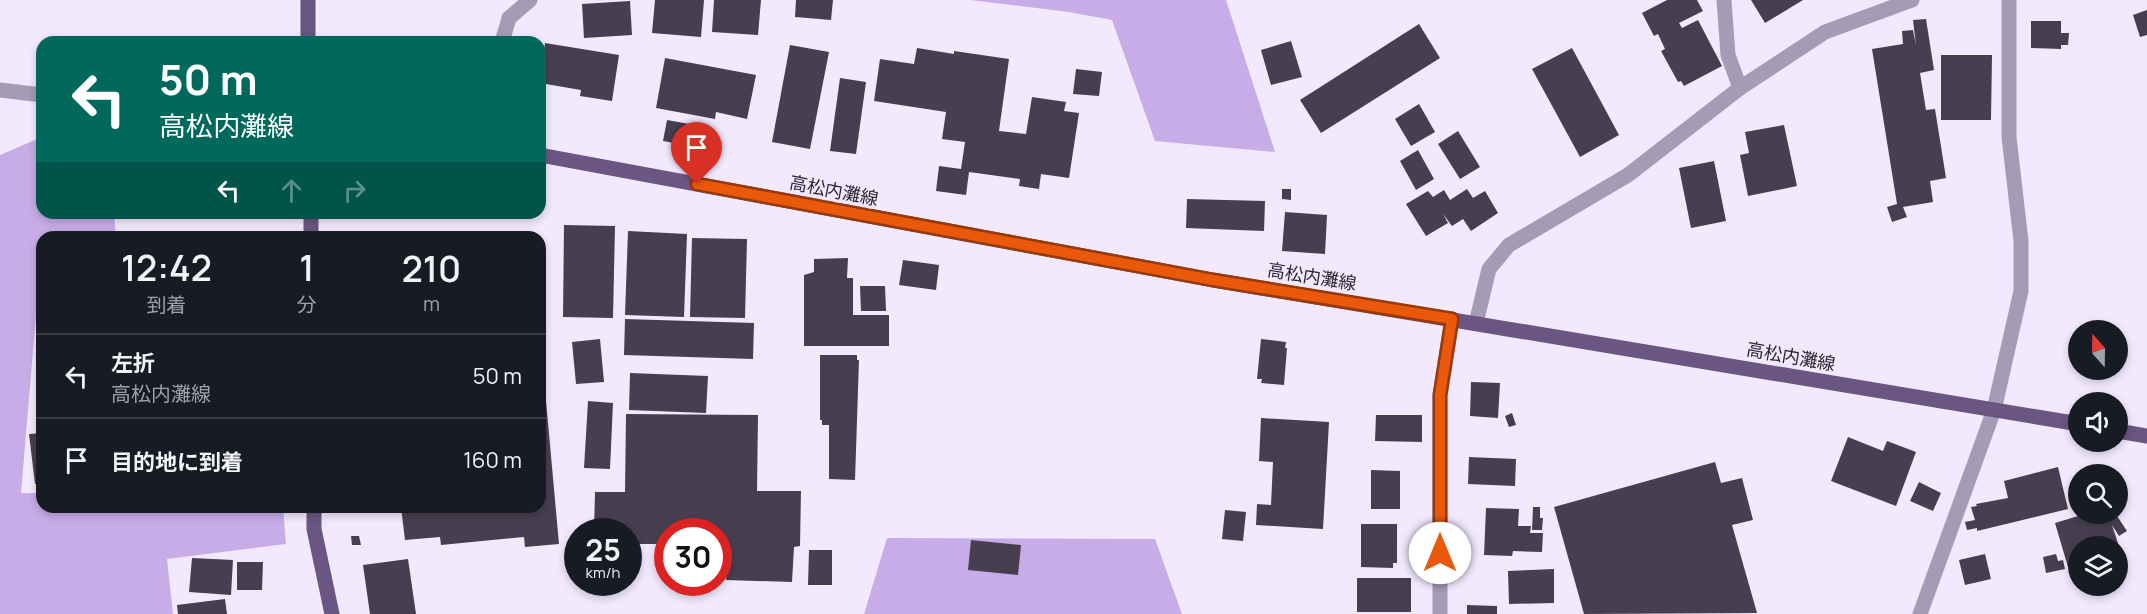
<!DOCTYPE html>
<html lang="ja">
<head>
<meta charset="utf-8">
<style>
	body { margin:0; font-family:Manrope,"Noto Sans JP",sans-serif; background:#20242c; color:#f1f3f6; height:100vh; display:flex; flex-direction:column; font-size:22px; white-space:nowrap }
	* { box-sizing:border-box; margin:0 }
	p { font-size:20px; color:#9ea1a6 }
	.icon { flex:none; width:33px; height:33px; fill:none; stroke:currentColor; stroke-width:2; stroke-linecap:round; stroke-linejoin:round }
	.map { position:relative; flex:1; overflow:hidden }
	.drawer { position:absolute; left:36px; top:231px; width:510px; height:282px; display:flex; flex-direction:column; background:#171b24; border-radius:18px; box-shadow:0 3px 9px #0003 }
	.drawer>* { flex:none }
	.banner { position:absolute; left:36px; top:36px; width:510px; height:183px; border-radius:18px; box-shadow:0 3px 9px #0003; background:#00695c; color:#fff; overflow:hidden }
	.needle { width:39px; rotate:340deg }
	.buttons { position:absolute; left:2068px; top:320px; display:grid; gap:12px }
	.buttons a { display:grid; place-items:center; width:60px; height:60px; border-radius:50%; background:#171b24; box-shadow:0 3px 9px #0003; font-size:30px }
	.speed { position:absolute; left:564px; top:518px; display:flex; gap:12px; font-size:30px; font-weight:700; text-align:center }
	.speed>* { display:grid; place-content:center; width:78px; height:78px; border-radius:50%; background:#171b24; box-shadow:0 3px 9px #0003; line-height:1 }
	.speed small { font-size:15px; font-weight:400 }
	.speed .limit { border:9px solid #d22; background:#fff; color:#111 }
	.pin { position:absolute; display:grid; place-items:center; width:51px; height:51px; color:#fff; margin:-62px -26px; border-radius:50% 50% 50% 0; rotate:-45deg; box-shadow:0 0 6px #0007 }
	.pin .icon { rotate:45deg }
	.me { position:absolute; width:66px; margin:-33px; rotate:0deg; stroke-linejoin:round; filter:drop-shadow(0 0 4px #0008) }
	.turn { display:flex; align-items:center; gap:21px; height:126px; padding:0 24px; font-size:27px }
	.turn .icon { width:78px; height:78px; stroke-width:2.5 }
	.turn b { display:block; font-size:42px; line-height:51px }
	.lanes { display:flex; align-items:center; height:57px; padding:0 24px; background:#0003; justify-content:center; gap:30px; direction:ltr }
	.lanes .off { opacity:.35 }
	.eta { display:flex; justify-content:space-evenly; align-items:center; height:102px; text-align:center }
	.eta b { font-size:36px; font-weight:600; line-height:42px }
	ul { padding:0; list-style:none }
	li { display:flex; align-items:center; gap:18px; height:84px; padding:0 24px; border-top:2px solid #363941 }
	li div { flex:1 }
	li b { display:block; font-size:22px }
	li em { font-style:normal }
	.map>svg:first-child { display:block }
	.forest { fill:#c7ace7 }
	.building { fill:#473f50 }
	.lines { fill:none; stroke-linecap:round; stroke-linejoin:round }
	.minor { stroke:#a69bb5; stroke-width:15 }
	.major { stroke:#6b5683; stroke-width:15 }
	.route-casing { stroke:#983908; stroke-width:15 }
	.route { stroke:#ea580c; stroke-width:10 }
	.labels { text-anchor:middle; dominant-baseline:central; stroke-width:6; stroke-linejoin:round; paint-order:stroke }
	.street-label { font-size:18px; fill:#2b2830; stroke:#f2e9fe }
</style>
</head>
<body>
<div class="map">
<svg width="2147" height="614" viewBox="0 0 2147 614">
	<rect width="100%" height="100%" fill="#f2e9fe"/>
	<g class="forest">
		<path d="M 970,0 L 1226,0 L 1275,152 L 1155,141 L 1112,20 L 1069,12 Z"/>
		<path d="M 42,137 L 42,213 L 114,213 L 116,237 L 42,237 L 42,290 L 38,291 L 21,493 L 42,493 L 42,507 L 283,507 L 286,544 L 167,559 L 173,614 L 0,614 L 0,155 Z"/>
		<path d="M 887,538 L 1155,539 L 1182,614 L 864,614 Z"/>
	</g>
	<g class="building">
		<path d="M 655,0 L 704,0 L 701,37 L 652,33 Z"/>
		<path d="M 714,0 L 761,0 L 758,35 L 712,32 Z"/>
		<path d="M 796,0 L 833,0 L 831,20 L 795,17 Z"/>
		<path d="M 1667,0 L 1697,0 L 1703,11 L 1679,23 L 1682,28 L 1698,20 L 1722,66 L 1684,86 L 1681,81 L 1678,82 L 1661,51 L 1665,49 L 1658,34 L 1654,36 L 1642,13 Z"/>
		<path d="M 1751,0 L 1803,0 L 1765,23 Z"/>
		<path d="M 630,1 L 632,35 L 584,38 L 582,4 Z"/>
		<path d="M 2147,10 L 2147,35 L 2140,37 L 2133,15 Z"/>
		<path d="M 1926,19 L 1934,70 L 1920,73 L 1926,110 L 1935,109 L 1946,178 L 1930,181 L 1933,202 L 1903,207 L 1907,217 L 1892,222 L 1887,207 L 1897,204 L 1872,49 L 1903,44 L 1902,31 L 1913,30 L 1916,45 L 1913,20 Z"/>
		<path d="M 2031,21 L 2061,21 L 2061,33 L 2069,33 L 2068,45 L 2061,45 L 2061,49 L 2031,48 Z"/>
		<path d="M 1419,24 L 1440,58 L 1321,133 L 1300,100 Z"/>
		<path d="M 1291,41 L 1302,77 L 1271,85 L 1261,50 Z"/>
		<path d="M 545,43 L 619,55 L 612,101 L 580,96 L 581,90 L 540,83 Z"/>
		<path d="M 790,45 L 829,52 L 810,149 L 772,142 Z"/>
		<path d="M 917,48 L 954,54 L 954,51 L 1009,59 L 999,131 L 1026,134 L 1032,97 L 1066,102 L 1064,111 L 1079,113 L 1069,178 L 1041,174 L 1039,189 L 1019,186 L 1020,179 L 969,172 L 966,195 L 936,191 L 939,166 L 961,169 L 965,142 L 942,139 L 946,112 L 874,101 L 880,59 L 914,64 Z"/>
		<path d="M 1572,48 L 1619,135 L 1580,157 L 1532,69 Z"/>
		<path d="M 1941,55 L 1992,55 L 1991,120 L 1941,120 Z"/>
		<path d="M 665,58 L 756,75 L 747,119 L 716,112 L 715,119 L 656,108 Z"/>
		<path d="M 1076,69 L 1102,72 L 1099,96 L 1073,94 Z"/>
		<path d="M 840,78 L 866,82 L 856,154 L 830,151 Z"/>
		<path d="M 1419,104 L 1435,132 L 1411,146 L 1395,119 Z"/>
		<path d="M 667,120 L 695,125 L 691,146 L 663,141 Z"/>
		<path d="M 1784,125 L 1797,186 L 1748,196 L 1740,155 L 1749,153 L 1745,132 Z"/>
		<path d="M 1458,131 L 1480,167 L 1460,179 L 1438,144 Z"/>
		<path d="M 1418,150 L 1434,179 L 1416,190 L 1400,161 Z"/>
		<path d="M 1714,161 L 1726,221 L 1691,228 L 1679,168 Z"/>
		<path d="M 1282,189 L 1291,189 L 1291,200 L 1282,199 Z"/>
		<path d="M 1467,189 L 1473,198 L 1485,191 L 1498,213 L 1471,231 L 1463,219 L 1452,226 L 1443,214 L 1448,223 L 1426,236 L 1406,204 L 1428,191 L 1433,197 L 1444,190 L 1450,200 Z"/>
		<path d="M 1187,199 L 1265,201 L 1264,231 L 1186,228 Z"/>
		<path d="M 1285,212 L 1327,215 L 1325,254 L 1282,251 Z"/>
		<path d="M 564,225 L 615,226 L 613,318 L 563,317 Z"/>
		<path d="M 628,231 L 687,234 L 684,317 L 625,315 Z"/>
		<path d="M 244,232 L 245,237 L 199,237 L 199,235 Z"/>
		<path d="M 692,238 L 747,239 L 745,318 L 690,317 Z"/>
		<path d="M 848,258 L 847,278 L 853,278 L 853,315 L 889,315 L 889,346 L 804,346 L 804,275 L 814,272 L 814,259 Z"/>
		<path d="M 903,260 L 939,265 L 936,290 L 899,285 Z"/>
		<path d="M 860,286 L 885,286 L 886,311 L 861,311 Z"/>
		<path d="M 625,319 L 754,323 L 753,359 L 624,355 Z"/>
		<path d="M 600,339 L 604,382 L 576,384 L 572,342 Z"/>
		<path d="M 1261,339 L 1286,342 L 1285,348 L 1287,348 L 1284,385 L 1261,383 L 1262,379 L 1257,379 Z"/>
		<path d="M 820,355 L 857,355 L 857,360 L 859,360 L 855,480 L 829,479 L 829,425 L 822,425 L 822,420 L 820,420 Z"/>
		<path d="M 540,357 L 542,357 L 559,544 L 525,547 L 524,537 L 441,545 L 440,537 L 405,540 L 401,507 L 540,507 Z"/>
		<path d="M 630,373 L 708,376 L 706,413 L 629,410 Z"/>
		<path d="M 1471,382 L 1500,383 L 1498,418 L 1470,416 Z"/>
		<path d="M 588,401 L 613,403 L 610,469 L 584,468 Z"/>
		<path d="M 1512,413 L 1516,425 L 1509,427 L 1505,416 Z"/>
		<path d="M 626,414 L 758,415 L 757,491 L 801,491 L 800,546 L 794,547 L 792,582 L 726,580 L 728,545 L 718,545 L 718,531 L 668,531 L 668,544 L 628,544 L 628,531 L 594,531 L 595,492 L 625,492 Z"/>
		<path d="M 1376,415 L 1422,415 L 1422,442 L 1375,441 Z"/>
		<path d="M 1261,418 L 1329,422 L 1323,529 L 1256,525 L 1257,504 L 1271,505 L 1273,462 L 1259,461 Z"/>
		<path d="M 42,433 L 42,483 L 35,484 L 29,434 Z"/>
		<path d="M 1848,437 L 1883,451 L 1887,441 L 1916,452 L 1896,506 L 1831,481 Z"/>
		<path d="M 1469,457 L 1516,459 L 1515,486 L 1468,484 Z"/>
		<path d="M 1715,462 L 1721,483 L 1742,478 L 1753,520 L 1732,525 L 1757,613 L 1584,614 L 1554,507 Z"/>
		<path d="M 2058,467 L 2068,509 L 1977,531 L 1977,528 L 1967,530 L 1965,522 L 1975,520 L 1971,507 L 1977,506 L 1976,504 L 2008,498 L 2004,481 Z"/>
		<path d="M 1371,470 L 1400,471 L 1400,509 L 1371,509 Z"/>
		<path d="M 1919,482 L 1941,493 L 1933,511 L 1910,501 Z"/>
		<path d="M 1533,507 L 1540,507 L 1540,518 L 1543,518 L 1542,530 L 1532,530 Z"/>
		<path d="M 1486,508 L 1519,509 L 1518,526 L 1531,526 L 1530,533 L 1543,533 L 1542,552 L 1513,551 L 1512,556 L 1484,555 Z"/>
		<path d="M 1225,510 L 1246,512 L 1243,541 L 1222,539 Z"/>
		<path d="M 2088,513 L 2109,513 L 2111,520 L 2117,516 L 2127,531 L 2119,536 L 2112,525 L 2119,546 L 2079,546 L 2079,564 L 2068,567 L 2055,523 Z"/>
		<path d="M 1361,524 L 1397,524 L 1397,563 L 1393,563 L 1393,568 L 1361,567 Z"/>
		<path d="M 351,536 L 359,536 L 361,545 L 352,545 Z"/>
		<path d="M 971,540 L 1021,545 L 1018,575 L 968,570 Z"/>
		<path d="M 809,550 L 832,550 L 832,585 L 808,585 Z"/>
		<path d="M 1985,554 L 1991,579 L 1965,585 L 1959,560 Z"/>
		<path d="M 2056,554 L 2058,561 L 2063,560 L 2065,569 L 2046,573 L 2043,557 Z"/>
		<path d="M 192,558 L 233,560 L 231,595 L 189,592 Z"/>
		<path d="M 408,559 L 416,614 L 370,614 L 363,565 Z"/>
		<path d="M 237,562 L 263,562 L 262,590 L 237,590 Z"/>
		<path d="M 1554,569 L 1554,603 L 1509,604 L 1508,571 Z"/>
		<rect x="1357" y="578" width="54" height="34"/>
		<path d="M 225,599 L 227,614 L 178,614 L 177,605 Z"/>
		<path d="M 1467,605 L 1497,606 L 1497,614 L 1467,614 Z"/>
	</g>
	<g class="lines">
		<g class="minor">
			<path d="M 1724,0 L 1728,55 L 1740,88"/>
			<path d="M 502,42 L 509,18 L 530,0"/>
			<path d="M 0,90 L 42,95"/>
			<path d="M 1476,323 L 1489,269 L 1509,245 L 1628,175 L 1740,88 L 1825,32 L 1912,0"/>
			<path d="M 1440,614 L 1440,395 L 1452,319"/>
			<path d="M 1920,614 L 1994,410 L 2021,291 L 2021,241 L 2009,137 L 2009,0"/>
		</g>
		<g class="major">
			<path d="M 308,0 L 308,42"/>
			<path d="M 540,155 L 1213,280 L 2079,424"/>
			<path d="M 311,213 L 311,237"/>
			<path d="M 2118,431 L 2147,436"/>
			<path d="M 314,507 L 314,529 L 332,614"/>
		</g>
	</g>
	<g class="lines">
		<g class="route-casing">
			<path id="route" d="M 697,184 L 1213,280 L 1452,319 L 1440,395 L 1440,553"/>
		</g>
		<use href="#route" class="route"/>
	</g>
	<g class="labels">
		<g class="street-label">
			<text transform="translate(834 190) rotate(11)">高松内灘線</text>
			<text transform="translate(1312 276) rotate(9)">高松内灘線</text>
			<text transform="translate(1791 356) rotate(10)">高松内灘線</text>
		</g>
	</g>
</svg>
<div class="buttons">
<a><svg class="needle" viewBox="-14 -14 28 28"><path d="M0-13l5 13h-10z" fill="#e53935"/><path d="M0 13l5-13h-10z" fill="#9ea1a6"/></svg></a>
<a><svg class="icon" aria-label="sound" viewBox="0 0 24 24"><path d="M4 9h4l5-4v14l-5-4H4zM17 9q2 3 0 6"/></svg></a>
<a><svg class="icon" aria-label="search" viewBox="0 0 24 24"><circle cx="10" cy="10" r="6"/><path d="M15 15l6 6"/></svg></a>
<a><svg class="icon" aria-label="layers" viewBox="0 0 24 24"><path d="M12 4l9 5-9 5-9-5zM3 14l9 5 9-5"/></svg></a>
</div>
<div class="speed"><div>25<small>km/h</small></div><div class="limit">30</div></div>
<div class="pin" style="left:697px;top:184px;background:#d93025"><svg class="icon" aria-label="arrive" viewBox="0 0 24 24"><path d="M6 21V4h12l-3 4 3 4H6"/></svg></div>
<svg class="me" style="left:1440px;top:553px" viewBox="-20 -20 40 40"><circle r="19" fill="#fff"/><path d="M0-13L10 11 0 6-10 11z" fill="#ea580c"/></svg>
<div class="banner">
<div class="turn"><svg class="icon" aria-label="left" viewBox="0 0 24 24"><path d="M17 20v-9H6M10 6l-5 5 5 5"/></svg><div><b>50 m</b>高松内灘線</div></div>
<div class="lanes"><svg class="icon" aria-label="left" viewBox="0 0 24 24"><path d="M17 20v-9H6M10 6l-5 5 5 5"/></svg><svg class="icon off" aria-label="ahead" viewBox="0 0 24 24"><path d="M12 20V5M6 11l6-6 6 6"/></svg><svg class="icon off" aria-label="right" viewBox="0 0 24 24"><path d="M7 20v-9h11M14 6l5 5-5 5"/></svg></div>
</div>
<section class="drawer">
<div class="eta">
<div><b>12:42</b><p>到着</p></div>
<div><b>1</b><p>分</p></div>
<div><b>210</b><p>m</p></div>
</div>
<ul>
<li><svg class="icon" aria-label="left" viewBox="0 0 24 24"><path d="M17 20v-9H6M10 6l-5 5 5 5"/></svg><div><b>左折</b><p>高松内灘線</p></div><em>50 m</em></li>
<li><svg class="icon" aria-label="arrive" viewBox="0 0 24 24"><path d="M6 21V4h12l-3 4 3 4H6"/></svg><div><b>目的地に到着</b></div><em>160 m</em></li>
</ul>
</section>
</div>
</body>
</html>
